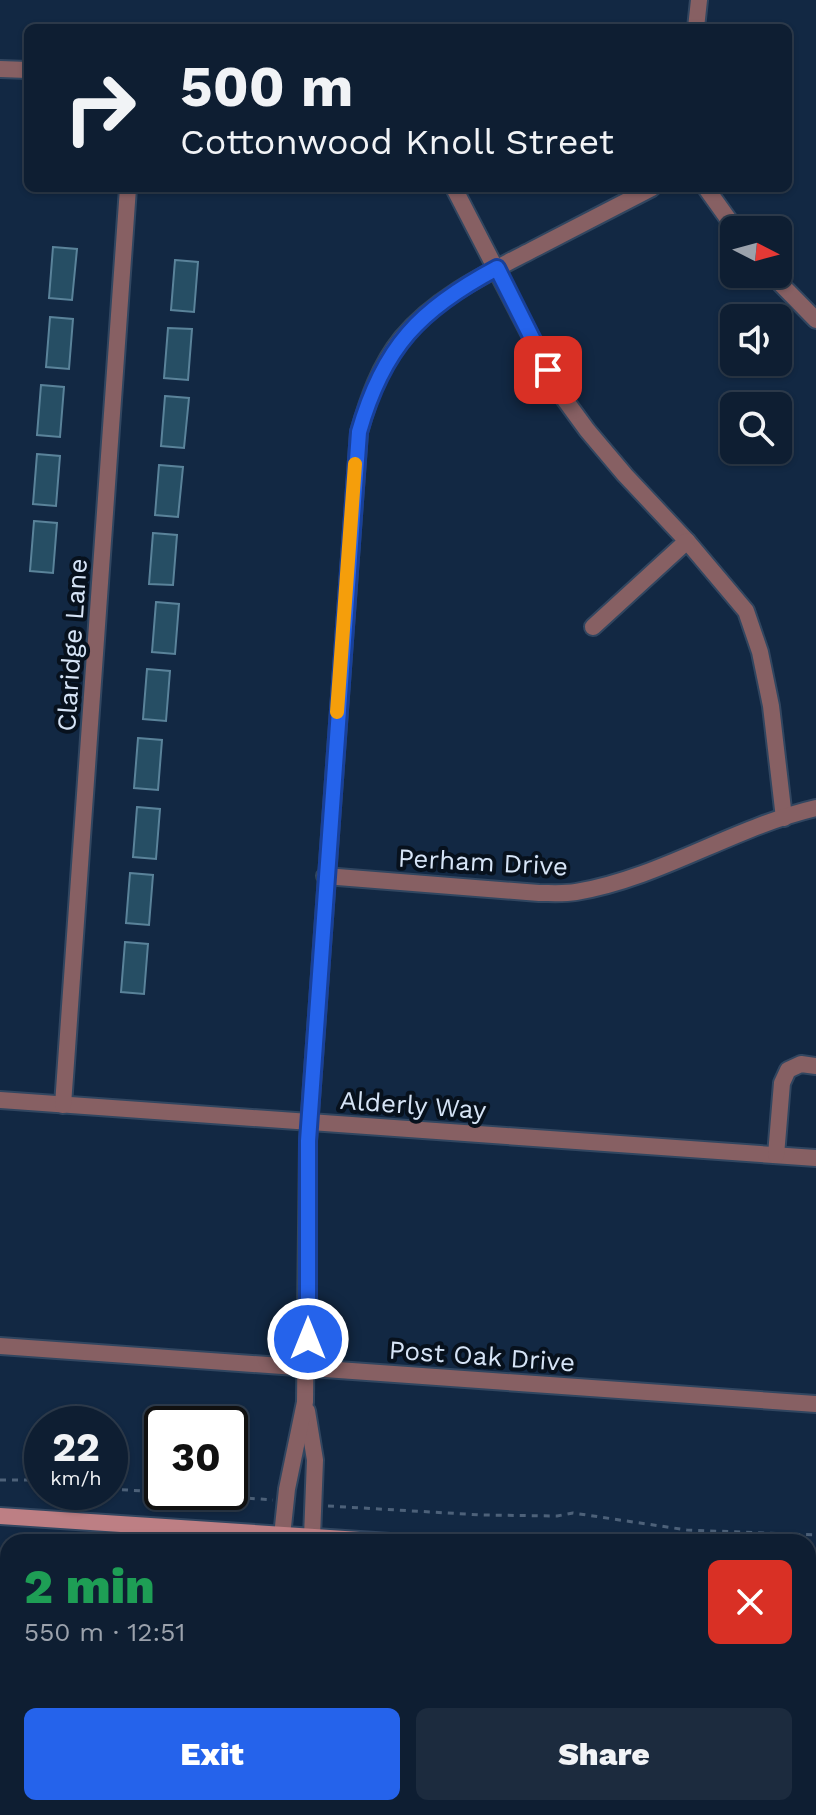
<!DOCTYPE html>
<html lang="en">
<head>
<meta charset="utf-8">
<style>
	body { margin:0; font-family:"Work Sans",sans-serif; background:#1c2b3e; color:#f1f3f6; height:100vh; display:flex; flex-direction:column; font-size:30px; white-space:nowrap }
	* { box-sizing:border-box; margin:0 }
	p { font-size:26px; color:#9ba2ac }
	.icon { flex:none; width:44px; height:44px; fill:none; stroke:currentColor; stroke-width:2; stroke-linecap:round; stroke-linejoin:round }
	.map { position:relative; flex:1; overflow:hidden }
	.sheet { position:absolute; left:0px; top:1534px; width:816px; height:282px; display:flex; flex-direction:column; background:#0e1e32; border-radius:24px 24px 0 0; box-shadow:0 2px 6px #0004,0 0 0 2px #2e3c4d }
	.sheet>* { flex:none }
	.banner { position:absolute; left:24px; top:24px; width:768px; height:168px; border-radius:12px; box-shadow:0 2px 6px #0004,0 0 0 2px #2e3c4d; background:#0e1e32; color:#f1f3f6; overflow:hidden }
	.needle { width:52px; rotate:96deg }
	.controls { position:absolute; left:720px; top:216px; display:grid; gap:16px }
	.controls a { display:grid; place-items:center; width:72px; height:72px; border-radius:12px; background:#0e1e32; box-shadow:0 2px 6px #0004,0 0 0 2px #2e3c4d; font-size:40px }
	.speed { position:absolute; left:24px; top:1406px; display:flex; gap:16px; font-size:40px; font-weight:700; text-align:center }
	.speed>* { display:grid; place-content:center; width:104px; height:104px; border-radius:50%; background:#0e1e32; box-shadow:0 2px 6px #0004,0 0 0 2px #2e3c4d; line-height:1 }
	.speed small { font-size:20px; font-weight:400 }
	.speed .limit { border:4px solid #111; border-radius:12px; background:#fff; color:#111 }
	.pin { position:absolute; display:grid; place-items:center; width:68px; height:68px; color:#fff; margin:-34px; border-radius:16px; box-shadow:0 4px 12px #0006 }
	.me { position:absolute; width:88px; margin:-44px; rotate:0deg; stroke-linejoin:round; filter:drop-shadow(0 0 6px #0008) }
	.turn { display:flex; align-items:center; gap:28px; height:168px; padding:0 24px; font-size:36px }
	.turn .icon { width:104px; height:104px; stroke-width:2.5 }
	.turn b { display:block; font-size:56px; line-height:68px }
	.round { display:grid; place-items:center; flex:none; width:84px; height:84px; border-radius:12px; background:#1c2b3e }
	.headline { display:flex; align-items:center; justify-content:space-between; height:136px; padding:0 24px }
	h1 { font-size:48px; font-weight:800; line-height:60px; color:#1e9e55 }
	.action { display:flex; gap:16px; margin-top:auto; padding:16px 24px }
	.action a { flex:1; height:92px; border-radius:12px; background:#2563eb; color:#fff; font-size:32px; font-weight:800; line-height:92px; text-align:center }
	.action a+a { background:#1c2b3e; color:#f1f3f6 }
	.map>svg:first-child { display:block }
	.building { fill:#264e64; stroke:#5a839a; stroke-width:2 }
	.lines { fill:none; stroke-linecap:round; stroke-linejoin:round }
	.lane-casing { stroke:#314660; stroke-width:13 }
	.street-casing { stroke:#314660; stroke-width:20 }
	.secondary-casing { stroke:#314660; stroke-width:20 }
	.path { stroke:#4d6179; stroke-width:3; stroke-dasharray:6 6; stroke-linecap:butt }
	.lane { stroke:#876063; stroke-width:9 }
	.street { stroke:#876063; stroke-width:16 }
	.secondary { stroke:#bd7f84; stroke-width:16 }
	.route-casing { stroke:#184099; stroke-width:20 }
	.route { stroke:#2563eb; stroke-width:14 }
	.slow { stroke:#f59e0b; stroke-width:14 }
	.labels { text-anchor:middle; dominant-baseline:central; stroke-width:8; stroke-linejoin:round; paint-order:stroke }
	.street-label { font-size:26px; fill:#d6e4f6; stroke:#07111d }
</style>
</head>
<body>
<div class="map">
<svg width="816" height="1815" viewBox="0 0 816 1815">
	<rect width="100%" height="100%" fill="#122843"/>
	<g class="building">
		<path d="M 53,247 L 77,249 L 72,300 L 49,298 Z"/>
		<path d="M 175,260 L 198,262 L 194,312 L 171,310 Z"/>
		<path d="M 50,317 L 73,319 L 69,369 L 46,367 Z"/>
		<path d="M 168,328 L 192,329 L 188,380 L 164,378 Z"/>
		<path d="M 41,385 L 64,387 L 60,437 L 37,435 Z"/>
		<path d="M 165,396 L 189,398 L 184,448 L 161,446 Z"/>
		<path d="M 37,454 L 60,456 L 56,506 L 33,504 Z"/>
		<path d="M 159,465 L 183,467 L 178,517 L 155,515 Z"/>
		<path d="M 34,521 L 57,523 L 53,573 L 30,571 Z"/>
		<path d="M 153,533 L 177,535 L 173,585 L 149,584 Z"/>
		<path d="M 156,602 L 179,604 L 175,654 L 152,652 Z"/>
		<path d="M 147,669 L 170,671 L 166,721 L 143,719 Z"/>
		<path d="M 138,738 L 162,740 L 158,790 L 134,788 Z"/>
		<path d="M 137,807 L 160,809 L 156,859 L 133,857 Z"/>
		<path d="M 130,873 L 153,875 L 149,925 L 126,923 Z"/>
		<path d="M 125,942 L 148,944 L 144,994 L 121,992 Z"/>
		<path d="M 722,1808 L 799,1808 L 799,1815 L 721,1815 Z"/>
	</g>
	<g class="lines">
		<g class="lane-casing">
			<g id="lane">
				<path d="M 808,1734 L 816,1761"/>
				<path d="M 812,1815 L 816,1763"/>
			</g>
		</g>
		<g class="street-casing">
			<g id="street">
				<path d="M 696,28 L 699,0"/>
				<path d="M 0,69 L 28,70"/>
				<path d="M 454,188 L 560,393 L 587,430 L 625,475 L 687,541 L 746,611 L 760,652 L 771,706 L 784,818"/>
				<path d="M 706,188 L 736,230"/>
				<path d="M 771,274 L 816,320"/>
				<path d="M 593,627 L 687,541"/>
				<path d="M 325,876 L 539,893 C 551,893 564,894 576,892 C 660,878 734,827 816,808"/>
				<path d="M 0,1100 L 816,1158"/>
				<path d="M 63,1105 L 128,188"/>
				<path d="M 776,1155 L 782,1083 L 788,1070 L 801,1064 L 816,1066"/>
				<path d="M 0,1346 L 816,1404"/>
				<path d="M 307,1411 L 315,1460 L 312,1537"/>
				<path d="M 282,1536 L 287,1489 L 305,1402 L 308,1141 L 359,432 C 368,400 380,365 402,338 C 436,297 486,274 532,250 C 572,229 612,209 652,188"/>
				<path d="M 0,1658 L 8,1659"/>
				<path d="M 356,1808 L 361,1815"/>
			</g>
		</g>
		<g class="secondary-casing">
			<g id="secondary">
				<path d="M 0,1516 L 390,1542"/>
				<path d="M 808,1570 L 816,1570"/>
			</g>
		</g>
		<g class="path">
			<path d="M 0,1480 L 42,1480"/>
			<path d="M 110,1489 L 162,1492"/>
			<path d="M 165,1492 L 273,1500"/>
			<path d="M 328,1506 L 482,1515 L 557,1516 L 573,1513 L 687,1530 L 816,1535"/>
		</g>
		<use href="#lane" class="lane"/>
		<use href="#street" class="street"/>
		<use href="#secondary" class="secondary"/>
	</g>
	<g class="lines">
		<g class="route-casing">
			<path id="route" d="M 308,1339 L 308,1141 L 359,432 C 383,347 420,309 497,268 L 548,370"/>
		</g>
		<use href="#route" class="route"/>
		<path class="slow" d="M 337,712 L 355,464"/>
	</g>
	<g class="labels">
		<g class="street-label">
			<text transform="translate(72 645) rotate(-86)">Claridge Lane</text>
			<text transform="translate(483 862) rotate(3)">Perham Drive</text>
			<text transform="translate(413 1105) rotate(4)">Alderly Way</text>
			<text transform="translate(482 1356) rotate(4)">Post Oak Drive</text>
		</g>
	</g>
</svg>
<div class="controls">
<a><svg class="needle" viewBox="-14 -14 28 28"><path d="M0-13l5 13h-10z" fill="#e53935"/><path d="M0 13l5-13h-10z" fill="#9ba2ac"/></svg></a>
<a><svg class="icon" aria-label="sound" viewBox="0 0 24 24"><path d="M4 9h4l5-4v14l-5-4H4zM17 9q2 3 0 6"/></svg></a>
<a><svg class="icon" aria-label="search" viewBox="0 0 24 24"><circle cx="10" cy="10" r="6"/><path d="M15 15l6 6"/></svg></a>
</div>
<div class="speed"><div>22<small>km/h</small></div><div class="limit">30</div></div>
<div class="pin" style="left:548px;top:370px;background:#d93025"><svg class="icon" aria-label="arrive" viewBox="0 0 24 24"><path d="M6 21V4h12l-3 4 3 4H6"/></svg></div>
<svg class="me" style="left:308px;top:1339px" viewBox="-20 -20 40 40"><circle r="17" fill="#2563eb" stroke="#fff" stroke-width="3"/><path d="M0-11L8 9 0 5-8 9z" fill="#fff"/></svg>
<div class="banner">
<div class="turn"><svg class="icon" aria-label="right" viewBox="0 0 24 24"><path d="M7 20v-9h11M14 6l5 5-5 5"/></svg><div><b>500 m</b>Cottonwood Knoll Street</div></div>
</div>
<section class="sheet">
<div class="headline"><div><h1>2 min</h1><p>550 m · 12:51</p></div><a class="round" style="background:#d93025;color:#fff"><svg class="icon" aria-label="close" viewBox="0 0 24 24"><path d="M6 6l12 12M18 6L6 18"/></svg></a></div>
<div class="action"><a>Exit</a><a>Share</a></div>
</section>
</div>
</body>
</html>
